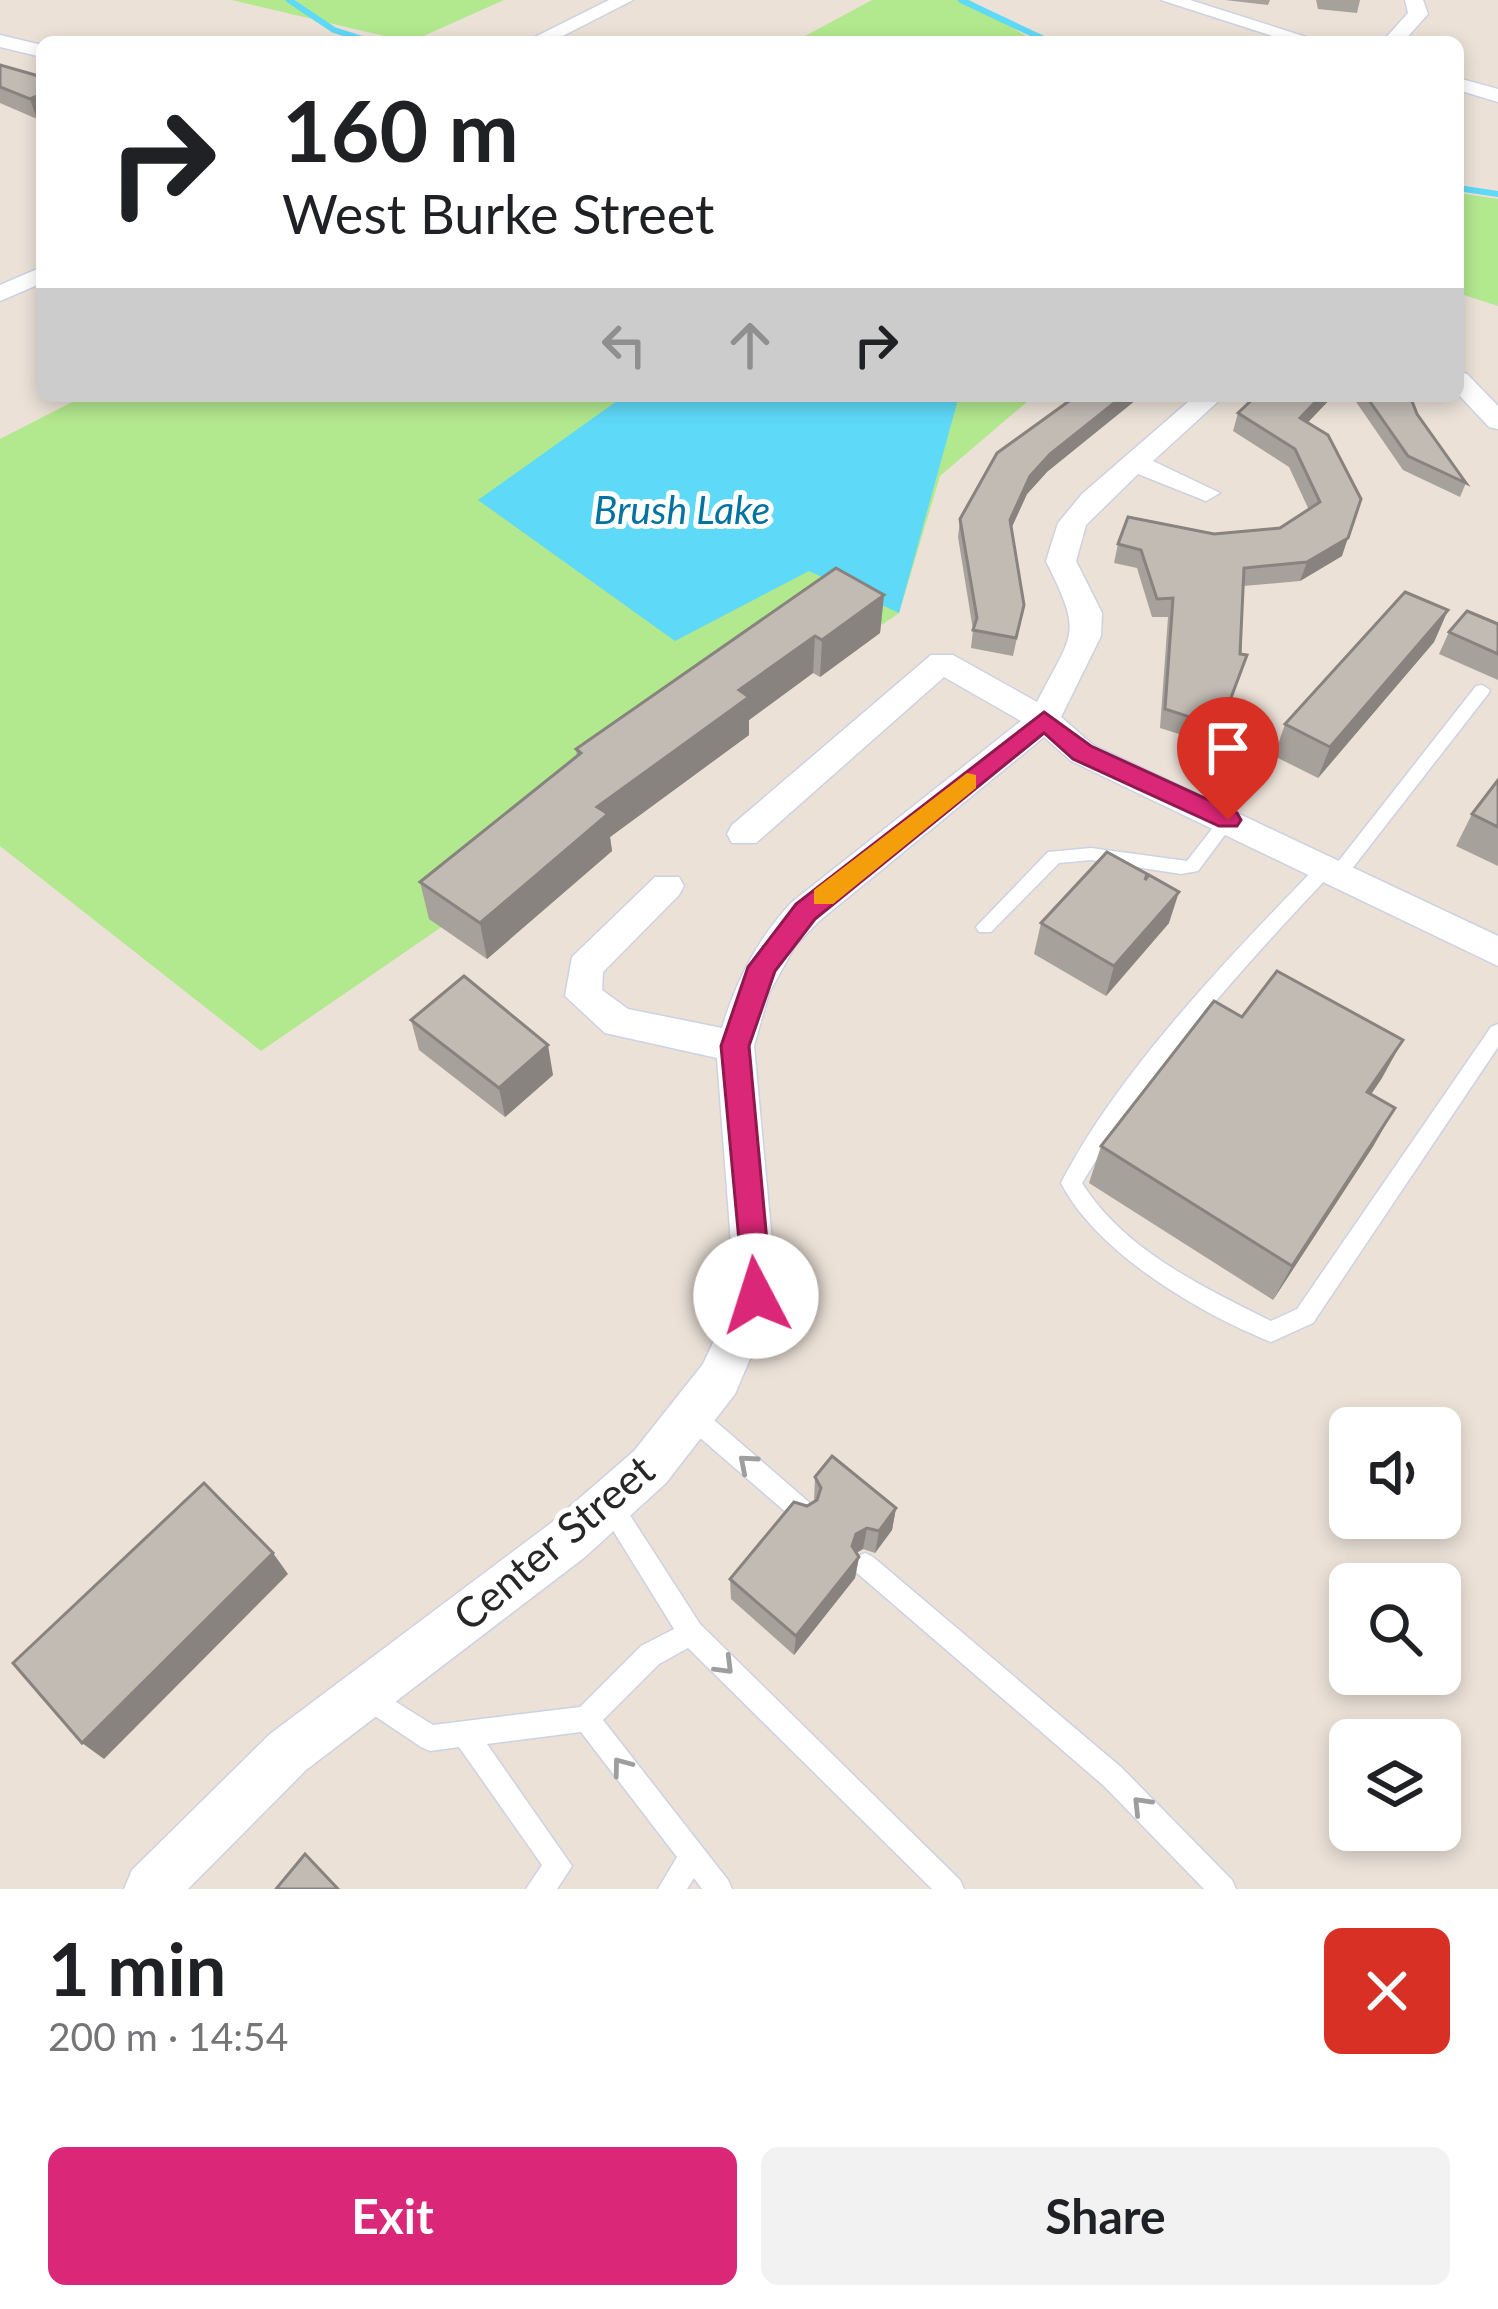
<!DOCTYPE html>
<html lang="en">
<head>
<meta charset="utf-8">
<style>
	body { margin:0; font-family:Lato,sans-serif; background:#f2f2f2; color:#202124; height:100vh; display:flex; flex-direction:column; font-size:45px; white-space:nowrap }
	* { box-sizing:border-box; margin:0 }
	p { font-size:39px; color:#757577 }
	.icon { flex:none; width:66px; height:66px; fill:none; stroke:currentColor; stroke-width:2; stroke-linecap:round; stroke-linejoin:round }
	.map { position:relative; height:1889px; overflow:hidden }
	.sheet { display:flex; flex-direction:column; background:#fff; flex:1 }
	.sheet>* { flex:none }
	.banner { position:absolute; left:36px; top:36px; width:1428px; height:366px; border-radius:18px; box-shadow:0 6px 18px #0003; background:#fff; color:#202124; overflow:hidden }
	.fabs { position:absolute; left:1329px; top:1407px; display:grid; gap:24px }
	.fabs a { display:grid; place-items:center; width:132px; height:132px; border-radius:18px; background:#fff; box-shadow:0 6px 18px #0003; font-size:60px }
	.pin { position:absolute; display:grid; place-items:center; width:102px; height:102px; color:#fff; margin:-123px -51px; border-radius:50% 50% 50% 0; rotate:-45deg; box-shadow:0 0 12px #0007 }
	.pin .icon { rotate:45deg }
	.me { position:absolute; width:132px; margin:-66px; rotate:355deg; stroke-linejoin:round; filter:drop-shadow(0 0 9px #0008) }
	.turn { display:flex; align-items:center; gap:42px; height:252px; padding:0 48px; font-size:54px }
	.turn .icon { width:156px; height:156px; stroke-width:2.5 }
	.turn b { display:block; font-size:84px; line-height:102px }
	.lanes { display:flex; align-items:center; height:114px; padding:0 48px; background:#0003; justify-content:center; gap:60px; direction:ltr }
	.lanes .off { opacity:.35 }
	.round { display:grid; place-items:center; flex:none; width:126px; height:126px; border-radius:18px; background:#f2f2f2 }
	.overview { display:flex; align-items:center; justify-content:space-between; height:204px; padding:0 48px }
	h1 { font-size:72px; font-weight:700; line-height:90px }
	.button { display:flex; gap:24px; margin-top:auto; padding:24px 48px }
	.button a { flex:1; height:138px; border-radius:18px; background:#db2777; color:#fff; font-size:48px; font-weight:700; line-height:138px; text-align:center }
	.button a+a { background:#f2f2f2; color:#202124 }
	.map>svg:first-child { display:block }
	.green { fill:#b2e88e }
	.water { fill:#5fd9f8 }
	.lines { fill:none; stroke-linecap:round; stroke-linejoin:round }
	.stream { stroke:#5fd9f8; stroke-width:6 }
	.lane-casing { stroke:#ccd2e2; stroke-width:3 }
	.street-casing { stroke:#ccd2e2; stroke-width:3 }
	.lane { fill:#fff; fill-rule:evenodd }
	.street { fill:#fff; fill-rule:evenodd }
	.wall { fill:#a7a19b }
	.shaded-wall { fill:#88837e }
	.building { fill:#c2bbb4; stroke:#88837e; stroke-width:3 }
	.oneway { stroke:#9e9e9e }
	.route { fill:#db2777; stroke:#8e194d; stroke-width:3 }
	.slow { fill:#f59e0b }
	.labels { text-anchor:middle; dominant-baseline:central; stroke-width:10; stroke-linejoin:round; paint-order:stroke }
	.far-water-label { font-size:39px; font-style:italic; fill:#0273a0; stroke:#fff }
	.street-label { font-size:42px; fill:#272727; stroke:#fff }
</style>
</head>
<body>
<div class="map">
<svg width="1498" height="1889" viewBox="0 0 1498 1889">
	<rect width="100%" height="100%" fill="#ebe1d7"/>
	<g class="green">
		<path d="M 232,0 L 504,0 L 410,42 Z"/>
		<path d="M 872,0 L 970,0 L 1035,42 L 794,42 Z"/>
		<path d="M 1458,193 L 1498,199 L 1498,306 L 1458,293 Z"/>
		<path d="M 84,396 L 1034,396 L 940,476 L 899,613 L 261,1051 L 0,846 L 0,439 Z"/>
	</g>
	<path class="water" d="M 624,396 L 959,396 L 899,613 L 809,571 L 675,641 L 478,500 Z"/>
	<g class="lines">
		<g class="stream">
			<path d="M 289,0 L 334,30 L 372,42"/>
			<path d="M 961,0 L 1050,42"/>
			<path d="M 1458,188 L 1498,194"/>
		</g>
		<g class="lane-casing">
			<g id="lane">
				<path d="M 1482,685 L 1490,690 L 1488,694 L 1344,879 L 1338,881 L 1330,875 C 1239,971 1151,1070 1082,1183 C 1124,1250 1203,1287 1271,1321 L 1297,1309 L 1491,1027 L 1498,1024 L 1498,1047 L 1313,1323 L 1271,1342 C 1199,1313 1097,1253 1061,1183 C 1119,1070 1231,955 1320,863 L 1326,862 L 1334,867 L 1476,686 Z"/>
				<path d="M 1228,814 L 1236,820 L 1198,871 L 1192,872 L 1181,874 L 1091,860 L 1059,863 L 991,932 L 979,932 L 976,927 L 1048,852 L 1091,848 L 1187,861 L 1222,816 Z"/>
				<path d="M 691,1404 L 699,1407 L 811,1504 L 815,1512 L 811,1520 L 803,1524 L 795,1520 L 683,1423 L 680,1415 L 683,1407 Z"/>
				<path d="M 609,1491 L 617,1495 L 700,1624 L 960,1880 L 964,1889 L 932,1889 L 688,1648 L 659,1664 L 603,1720 L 728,1880 L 732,1889 L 702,1889 L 694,1878 L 687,1889 L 658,1889 L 677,1857 L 581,1732 L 487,1744 L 572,1866 L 557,1889 L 526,1889 L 542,1865 L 459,1747 L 430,1751 L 421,1747 L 360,1706 L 357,1697 L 360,1688 L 369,1685 L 433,1725 L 580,1707 L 641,1646 L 674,1629 L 601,1511 L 597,1503 L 601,1495 Z"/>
				<path d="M 865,1553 L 873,1557 L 1122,1768 L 1232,1880 L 1236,1889 L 1204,1889 L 1104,1786 L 857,1573 L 853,1565 L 857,1557 Z"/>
			</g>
		</g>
		<g class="street-casing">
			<g id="street">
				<path d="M 609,0 L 633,0 L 551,42 L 525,42 Z"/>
				<path d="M 1161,0 L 1190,0 L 1322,42 L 1291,42 Z"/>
				<path d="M 1405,0 L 1423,0 L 1428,14 L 1403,42 L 1382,42 L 1408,13 Z"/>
				<path d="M 0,35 L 42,45 L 42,57 L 0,47 Z"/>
				<path d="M 1458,78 L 1498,89 L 1498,102 L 1458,90 Z"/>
				<path d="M 42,267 L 42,283 L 0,301 L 0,285 Z"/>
				<path d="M 1458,371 L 1467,374 L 1498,406 L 1498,429 L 1489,427 L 1458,394 Z"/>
				<path d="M 1195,396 L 1224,396 L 1153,461 L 1220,493 L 1206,501 L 1138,474 L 1086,525 L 1076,561 L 1102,613 L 1101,636 L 1061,717 L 1093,745 L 1498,936 L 1498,966 L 1071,761 L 1044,737 L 818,922 L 795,946 L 769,993 L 754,1046 L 777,1296 L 735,1394 L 666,1483 L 585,1557 L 306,1770 L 188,1889 L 124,1889 L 132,1870 L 270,1734 L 551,1523 L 634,1451 L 703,1364 L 735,1296 L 717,1058 L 605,1033 L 565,996 L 572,957 L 655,877 L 679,877 L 684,886 L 679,895 L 603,972 L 602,990 L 628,1009 L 722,1028 C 736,981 758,938 792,902 L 1021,721 L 944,677 L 756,843 L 732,843 L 727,834 L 732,825 L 931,655 L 953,655 L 1037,702 C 1074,630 1083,636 1046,561 L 1058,523 L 1082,494 Z"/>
			</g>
		</g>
		<use href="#lane" class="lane"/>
		<use href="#street" class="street"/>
	</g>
	<g class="wall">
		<path d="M 1225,0 L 1270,0 L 1268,5 Z"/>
		<path d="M 1316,0 L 1360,0 L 1357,13 L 1318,9 Z"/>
		<path d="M 0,65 L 42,77 L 42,117 L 37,119 L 0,103 Z"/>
		<path d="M 1333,396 L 1308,422 L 1342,556 L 1300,581 L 1243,586 L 1241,674 L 1214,745 L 1160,728 L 1168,617 L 1152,617 L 1137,568 L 1114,563 L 1118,544 L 1280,528 L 1309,510 L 1289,467 L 1233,431 L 1238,413 Z"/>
		<path d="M 1352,396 L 1410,396 L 1417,414 L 1466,483 L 1460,497 L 1403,470 Z"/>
		<path d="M 1047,472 L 1027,494 L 1011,528 L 1024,605 L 1013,656 L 971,648 L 973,630 L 958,537 L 960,519 Z"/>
		<path d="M 884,595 L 880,633 L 820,677 L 813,673 L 749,720 L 749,735 L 610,837 L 612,851 L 487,959 L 429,919 L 420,882 L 577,756 L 576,749 Z"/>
		<path d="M 1448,610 L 1434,642 L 1318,778 L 1274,756 L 1285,724 Z"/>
		<path d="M 1498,624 L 1498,680 L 1439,654 L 1449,632 Z"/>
		<path d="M 1498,780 L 1498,866 L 1456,846 L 1472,814 Z"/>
		<path d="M 1041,923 L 1169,923 L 1106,996 L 1034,954 Z"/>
		<path d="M 1242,1017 L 1382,1078 L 1371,1094 L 1374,1145 L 1273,1300 L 1089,1183 L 1101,1146 Z"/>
		<path d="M 411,1020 L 553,1075 L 505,1117 L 419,1050 Z"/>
		<path d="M 815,1477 L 896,1508 L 892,1530 L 875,1553 L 863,1549 L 856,1553 L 859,1557 L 855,1578 L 794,1655 L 731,1599 L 730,1579 L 807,1506 L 814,1502 Z"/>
	</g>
	<g class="shaded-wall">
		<path d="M 42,94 L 42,117 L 37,119 L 30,99 Z"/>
		<path d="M 1123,396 L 1141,396 L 1047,472 L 1027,494 L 1007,538 L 1010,520 L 1030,476 L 1050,454 Z"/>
		<path d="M 1321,396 L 1333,396 L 1295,436 L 1300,418 Z"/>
		<path d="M 1348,538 L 1342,556 L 1300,581 L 1307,562 Z"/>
		<path d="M 884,595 L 880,633 L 820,677 L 822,640 Z"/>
		<path d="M 1448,610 L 1434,642 L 1318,778 L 1330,747 Z"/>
		<path d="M 815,636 L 813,673 L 749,720 L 749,735 L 610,837 L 612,851 L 487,959 L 480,923 L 597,807 L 739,690 Z"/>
		<path d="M 1179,892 L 1169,923 L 1106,996 L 1114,966 Z"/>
		<path d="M 1403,1040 L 1382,1078 L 1347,1130 L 1367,1092 Z"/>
		<path d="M 548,1045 L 553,1075 L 505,1117 L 499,1088 Z"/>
		<path d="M 1395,1108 L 1374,1145 L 1273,1300 L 1292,1266 Z"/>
		<path d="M 896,1508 L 892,1530 L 875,1553 L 879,1531 Z"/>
		<path d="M 867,1528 L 863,1549 L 853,1555 L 852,1546 L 856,1534 Z"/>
		<path d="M 273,1553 L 288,1574 L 104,1759 L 82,1743 Z"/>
		<path d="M 859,1557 L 855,1578 L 794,1655 L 796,1636 Z"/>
	</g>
	<g class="building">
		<path d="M 0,65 L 42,77 L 42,94 L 30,99 L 0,87 Z"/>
		<path d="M 1076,396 L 1123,396 L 1050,454 L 1030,476 L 1010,520 L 1024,605 L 1016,638 L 973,630 L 977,618 L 960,519 L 997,453 Z"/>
		<path d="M 1256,396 L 1321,396 L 1300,418 L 1328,435 L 1361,499 L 1348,538 L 1307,562 L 1244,568 L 1240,654 L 1247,655 L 1220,727 L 1165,709 L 1173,598 L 1157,599 L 1141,550 L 1118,544 L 1128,517 L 1214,534 L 1280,528 L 1320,502 L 1295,449 L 1238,413 Z"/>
		<path d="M 1366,396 L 1410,396 L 1417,414 L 1466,483 L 1408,456 Z"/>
		<path d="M 836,568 L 884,595 L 822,640 L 815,636 L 739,690 L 749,697 L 597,807 L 608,814 L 480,923 L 420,882 L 581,753 L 576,749 Z"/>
		<path d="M 1405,592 L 1448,610 L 1330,747 L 1285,724 Z"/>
		<path d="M 1467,611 L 1498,624 L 1498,654 L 1449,632 Z"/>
		<path d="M 1498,780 L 1498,827 L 1472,814 Z"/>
		<path d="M 1107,852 L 1147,874 L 1145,880 L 1149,875 L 1179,892 L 1114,966 L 1041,923 Z"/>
		<path d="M 1277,971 L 1403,1040 L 1367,1092 L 1395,1108 L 1292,1266 L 1101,1146 L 1214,1001 L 1242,1017 Z"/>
		<path d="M 464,976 L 548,1045 L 499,1088 L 411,1020 Z"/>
		<path d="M 832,1456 L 896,1508 L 879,1531 L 867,1528 L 856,1534 L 852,1546 L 859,1557 L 796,1636 L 730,1579 L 794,1502 L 807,1506 L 817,1500 L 821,1488 L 815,1477 Z"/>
		<path d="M 204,1483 L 273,1553 L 82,1743 L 13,1663 Z"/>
		<path d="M 305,1854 L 338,1889 L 276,1889 Z"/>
	</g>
	<defs><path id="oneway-chevron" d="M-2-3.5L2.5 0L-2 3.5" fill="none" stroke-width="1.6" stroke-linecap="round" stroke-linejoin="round" transform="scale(3)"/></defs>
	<g class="oneway">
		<use href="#oneway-chevron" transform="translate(747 1463) rotate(-139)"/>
		<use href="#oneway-chevron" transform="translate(725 1666) rotate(45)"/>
		<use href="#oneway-chevron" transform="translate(621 1766) rotate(-127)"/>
		<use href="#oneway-chevron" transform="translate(1141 1805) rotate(-134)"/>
	</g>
	<path class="route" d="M 1044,712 L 1091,746 L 1237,813 L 1241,820 L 1237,826 L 1219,826 L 1073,759 L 1044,733 L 815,919 L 775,971 L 749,1046 L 772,1296 L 767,1306 L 756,1310 L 745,1306 L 721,1046 L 748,967 L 796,904 Z"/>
	<path class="slow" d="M 967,773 L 976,775 L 976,788 L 833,904 L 814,904 L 814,890 Z"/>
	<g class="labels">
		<g class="far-water-label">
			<text x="682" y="509">Brush Lake</text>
		</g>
		<g class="street-label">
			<text transform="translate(553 1542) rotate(-40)">Center Street</text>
		</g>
	</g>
</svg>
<div class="fabs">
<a><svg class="icon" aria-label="sound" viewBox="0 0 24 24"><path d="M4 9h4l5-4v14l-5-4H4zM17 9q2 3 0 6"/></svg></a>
<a><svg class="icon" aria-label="search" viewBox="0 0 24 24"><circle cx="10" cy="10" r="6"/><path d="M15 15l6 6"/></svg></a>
<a><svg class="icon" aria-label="layers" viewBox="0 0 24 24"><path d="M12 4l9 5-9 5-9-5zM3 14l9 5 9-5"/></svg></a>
</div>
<div class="pin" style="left:1228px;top:820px;background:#d93025"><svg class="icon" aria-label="arrive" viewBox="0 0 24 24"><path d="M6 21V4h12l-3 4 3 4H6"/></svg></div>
<svg class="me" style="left:756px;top:1296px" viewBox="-20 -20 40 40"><circle r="19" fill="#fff"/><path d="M0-13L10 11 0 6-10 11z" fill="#db2777"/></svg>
<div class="banner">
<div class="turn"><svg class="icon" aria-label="right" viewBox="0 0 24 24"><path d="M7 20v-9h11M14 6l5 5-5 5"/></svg><div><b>160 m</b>West Burke Street</div></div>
<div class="lanes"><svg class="icon off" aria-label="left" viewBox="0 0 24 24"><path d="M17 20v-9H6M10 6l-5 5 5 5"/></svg><svg class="icon off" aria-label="ahead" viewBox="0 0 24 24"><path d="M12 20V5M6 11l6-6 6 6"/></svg><svg class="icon" aria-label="right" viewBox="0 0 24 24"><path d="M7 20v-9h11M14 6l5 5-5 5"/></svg></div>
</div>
</div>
<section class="sheet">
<div class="overview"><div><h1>1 min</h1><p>200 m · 14:54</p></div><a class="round" style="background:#d93025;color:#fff"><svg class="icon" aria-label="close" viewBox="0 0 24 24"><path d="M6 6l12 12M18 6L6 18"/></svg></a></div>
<div class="button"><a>Exit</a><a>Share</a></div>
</section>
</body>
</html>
